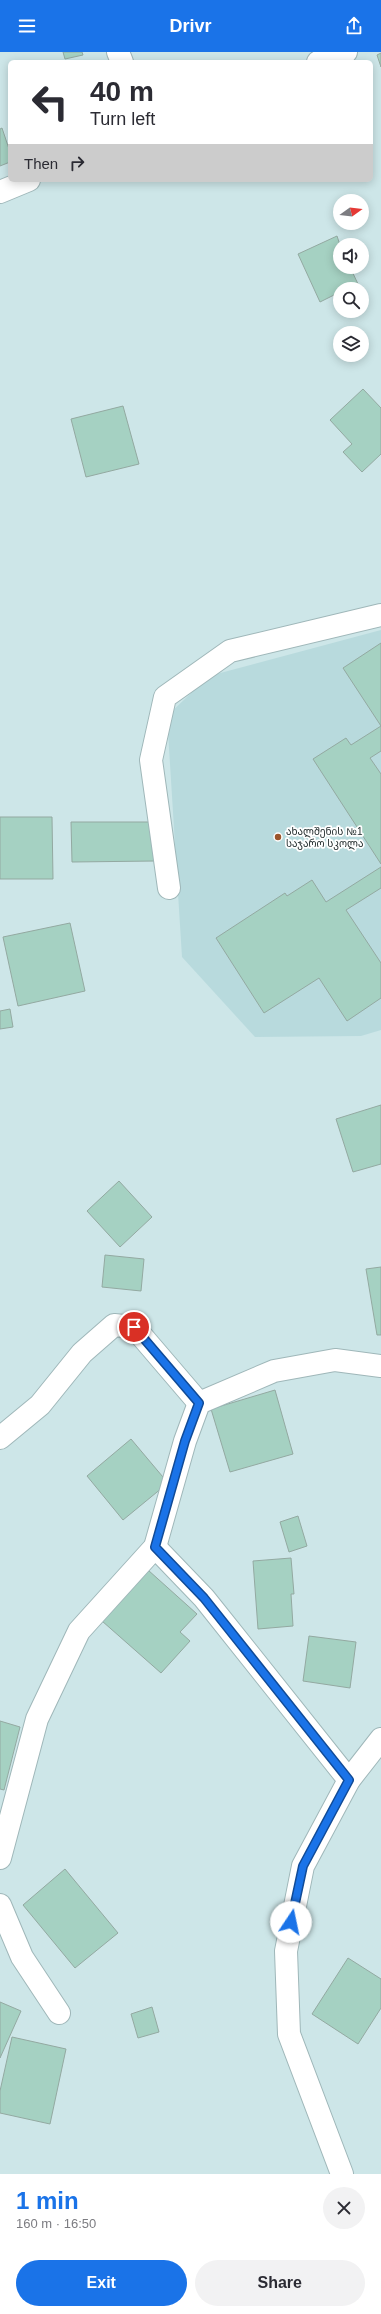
<!DOCTYPE html>
<html lang="en">
<head>
<meta charset="utf-8">
<style>
	body { margin:0; font-family:Arial,"Noto Sans Georgian",sans-serif; background:#f2f2f3; color:#2b2b33; height:100vh; display:flex; flex-direction:column; font-size:15px; white-space:nowrap }
	* { box-sizing:border-box; margin:0 }
	p { font-size:13px; color:#7c7c81 }
	.icon { flex:none; width:22px; height:22px; fill:none; stroke:currentColor; stroke-width:2; stroke-linecap:round; stroke-linejoin:round }
	.map { position:relative; height:2122px; overflow:hidden }
	.details { display:flex; flex-direction:column; background:#fff; flex:1 }
	.details>* { flex:none }
	.hud { position:absolute; left:8px; top:8px; width:365px; height:122px; border-radius:6px; box-shadow:0 2px 10px #0003; background:#fff; color:#2b2b33; overflow:hidden }
	.needle { width:26px; rotate:75deg }
	.tools { position:absolute; left:333px; top:142px; display:grid; gap:8px }
	.tools a { display:grid; place-items:center; width:36px; height:36px; border-radius:50%; background:#fff; box-shadow:0 2px 10px #0003; font-size:20px }
	.pin { position:absolute; display:grid; place-items:center; width:34px; height:34px; color:#fff; margin:-17px; border:2px solid #fff; border-radius:50%; box-shadow:0 1px 4px #0007 }
	.me { position:absolute; width:44px; margin:-22px; rotate:11deg; stroke-linejoin:round; filter:drop-shadow(0 0 3px #0008) }
	.turn { display:flex; align-items:center; gap:14px; height:84px; padding:0 16px; font-size:18px }
	.turn .icon { width:52px; height:52px; stroke-width:2.5 }
	.turn b { display:block; font-size:28px; line-height:34px }
	.then { display:flex; align-items:center; height:38px; padding:0 16px; background:#0003; gap:8px; font-size:15px }
	.round { display:grid; place-items:center; flex:none; width:42px; height:42px; border-radius:21px; background:#f2f2f3 }
	.overview { display:flex; align-items:center; justify-content:space-between; height:68px; padding:0 16px }
	h1 { font-size:24px; font-weight:800; line-height:30px; color:#1a73e8 }
	.cta { display:flex; gap:8px; margin-top:auto; padding:8px 16px }
	.cta a { flex:1; height:46px; border-radius:24px; background:#1a73e8; color:#fff; font-size:16px; font-weight:800; line-height:46px; text-align:center }
	.cta a+a { background:#f2f2f3; color:#2b2b33 }
	header { display:flex; justify-content:space-between; align-items:center; height:52px; padding:0 16px; background:#1a73e8; color:#fff; font-size:18px; font-weight:800 }
	.map>svg:first-child { display:block }
	.built { fill:#b8dadd }
	.building { fill:#a5d1c2; stroke:#93a9a1 }
	.lines { fill:none; stroke-linecap:round; stroke-linejoin:round }
	.minor-casing { stroke:#9fb7b9; stroke-width:24 }
	.minor { stroke:#fff; stroke-width:22 }
	.route-casing { stroke:#114b97; stroke-width:10 }
	.route { stroke:#1a73e8; stroke-width:7 }
	.poi-dot { fill:#9b552c; stroke:#fff; stroke-width:1.5 }
	.labels { text-anchor:middle; dominant-baseline:central; stroke-width:3.5; stroke-linejoin:round; paint-order:stroke }
	.poi-label { font-size:10px; fill:#212b2c; stroke:#fff; text-anchor:start }
</style>
</head>
<body>
<header><svg class="icon" aria-label="menu" viewBox="0 0 24 24"><path d="M4 6h16M4 12h16M4 18h16"/></svg>Drivr<svg class="icon" aria-label="share" viewBox="0 0 24 24"><path d="M12 15V3M7 8l5-5 5 5M5 13v7h14v-7"/></svg></header>
<div class="map">
<svg width="381" height="2122" viewBox="0 0 381 2122">
	<rect width="100%" height="100%" fill="#cde6e8"/>
	<path class="built" d="M 381,578 L 381,978 L 361,984 L 255,985 L 182,905 L 167,664 L 209,624 Z"/>
	<g class="building">
		<path d="M 63,0 L 82,0 L 83,3 L 65,7 Z"/>
		<path d="M 381,1 L 381,15 L 377,3 Z"/>
		<path d="M 2,76 L 10,100 L 10,110 L 0,114 L 0,77 Z"/>
		<path d="M 337,184 L 340,193 L 340,215 L 350,215 L 358,232 L 347,237 L 340,237 L 340,240 L 320,250 L 298,202 Z"/>
		<path d="M 363,337 L 381,356 L 381,402 L 362,420 L 343,400 L 352,392 L 330,368 Z"/>
		<path d="M 123,354 L 139,412 L 86,425 L 71,367 Z"/>
		<path d="M 381,591 L 381,699 L 370,706 L 381,722 L 381,812 L 313,707 L 346,686 L 351,693 L 381,674 L 343,616 Z"/>
		<path d="M 0,765 L 52,765 L 53,827 L 0,827 Z"/>
		<path d="M 71,770 L 155,770 L 155,809 L 72,810 Z"/>
		<path d="M 381,815 L 381,836 L 346,858 L 381,911 L 381,946 L 347,969 L 319,926 L 264,961 L 216,886 L 285,841 L 287,844 L 312,828 L 326,850 Z"/>
		<path d="M 70,871 L 85,939 L 18,954 L 3,885 Z"/>
		<path d="M 10,957 L 13,975 L 0,977 L 0,959 Z"/>
		<path d="M 381,1053 L 381,1112 L 353,1120 L 336,1067 Z"/>
		<path d="M 119,1129 L 152,1165 L 120,1195 L 87,1159 Z"/>
		<path d="M 105,1203 L 144,1207 L 141,1239 L 102,1235 Z"/>
		<path d="M 381,1215 L 381,1283 L 377,1283 L 366,1217 Z"/>
		<path d="M 275,1338 L 293,1402 L 230,1420 L 211,1357 Z"/>
		<path d="M 131,1387 L 168,1431 L 123,1468 L 87,1424 Z"/>
		<path d="M 298,1464 L 307,1494 L 289,1500 L 280,1470 Z"/>
		<path d="M 291,1506 L 294,1542 L 291,1542 L 293,1574 L 258,1577 L 253,1509 Z"/>
		<path d="M 148,1518 L 197,1562 L 180,1580 L 190,1589 L 161,1621 L 102,1569 Z"/>
		<path d="M 309,1584 L 356,1590 L 350,1636 L 303,1629 Z"/>
		<path d="M 0,1669 L 20,1675 L 4,1738 L 0,1737 Z"/>
		<path d="M 65,1817 L 118,1881 L 75,1916 L 23,1853 Z"/>
		<path d="M 348,1906 L 381,1927 L 381,1956 L 358,1992 L 312,1962 Z"/>
		<path d="M 0,1950 L 21,1959 L 0,2006 Z"/>
		<path d="M 152,1955 L 159,1980 L 138,1986 L 131,1962 Z"/>
		<path d="M 12,1985 L 66,1997 L 50,2072 L 0,2061 L 0,2039 Z"/>
	</g>
	<g class="lines">
		<g class="minor-casing">
			<g id="minor">
				<path d="M 118,0 L 122,10"/>
				<path d="M 318,10 L 346,0"/>
				<path d="M 0,140 L 29,128"/>
				<path d="M 169,836 L 151,708 L 165,645 L 230,599 L 381,563"/>
				<path d="M 0,1386 L 40,1353 L 82,1301 L 114,1273 L 134,1275 L 199,1351"/>
				<path d="M 155,1495 L 204,1546 L 349,1728"/>
				<path d="M 0,1806 L 37,1667 L 79,1579 L 155,1495 L 185,1389 L 199,1351 L 274,1319 L 335,1308 L 381,1314"/>
				<path d="M 0,1853 L 22,1905 L 59,1961"/>
				<path d="M 342,2122 L 289,1982 L 286,1899 L 303,1814 L 349,1728 L 381,1687"/>
			</g>
		</g>
		<use href="#minor" class="minor"/>
	</g>
	<g class="lines">
		<g class="route-casing">
			<path id="route" d="M 134,1275 L 199,1351 L 185,1389 L 155,1495 L 204,1546 L 349,1728 L 303,1814 L 291,1870"/>
		</g>
		<use href="#route" class="route"/>
	</g>
	<circle class="poi-dot" cx="278" cy="785" r="4"/>
	<g class="labels">
		<g class="poi-label">
			<text x="286" y="779">ახალშენის №1<tspan x="286" dy="12">საჯარო სკოლა</tspan></text>
		</g>
	</g>
</svg>
<div class="tools">
<a><svg class="needle" viewBox="-14 -14 28 28"><path d="M0-13l5 13h-10z" fill="#e53935"/><path d="M0 13l5-13h-10z" fill="#7c7c81"/></svg></a>
<a><svg class="icon" aria-label="sound" viewBox="0 0 24 24"><path d="M4 9h4l5-4v14l-5-4H4zM17 9q2 3 0 6"/></svg></a>
<a><svg class="icon" aria-label="search" viewBox="0 0 24 24"><circle cx="10" cy="10" r="6"/><path d="M15 15l6 6"/></svg></a>
<a><svg class="icon" aria-label="layers" viewBox="0 0 24 24"><path d="M12 4l9 5-9 5-9-5zM3 14l9 5 9-5"/></svg></a>
</div>
<div class="pin" style="left:134px;top:1275px;background:#d93025"><svg class="icon" aria-label="arrive" viewBox="0 0 24 24"><path d="M6 21V4h12l-3 4 3 4H6"/></svg></div>
<svg class="me" style="left:291px;top:1870px" viewBox="-20 -20 40 40"><circle r="19" fill="#fff"/><path d="M0-13L10 11 0 6-10 11z" fill="#1a73e8"/></svg>
<div class="hud">
<div class="turn"><svg class="icon" aria-label="left" viewBox="0 0 24 24"><path d="M17 20v-9H6M10 6l-5 5 5 5"/></svg><div><b>40 m</b>Turn left</div></div>
<div class="then">Then<svg class="icon" aria-label="right" viewBox="0 0 24 24"><path d="M7 20v-9h11M14 6l5 5-5 5"/></svg></div>
</div>
</div>
<section class="details">
<div class="overview"><div><h1>1 min</h1><p>160 m · 16:50</p></div><a class="round"><svg class="icon" aria-label="close" viewBox="0 0 24 24"><path d="M6 6l12 12M18 6L6 18"/></svg></a></div>
<div class="cta"><a>Exit</a><a>Share</a></div>
</section>
</body>
</html>
